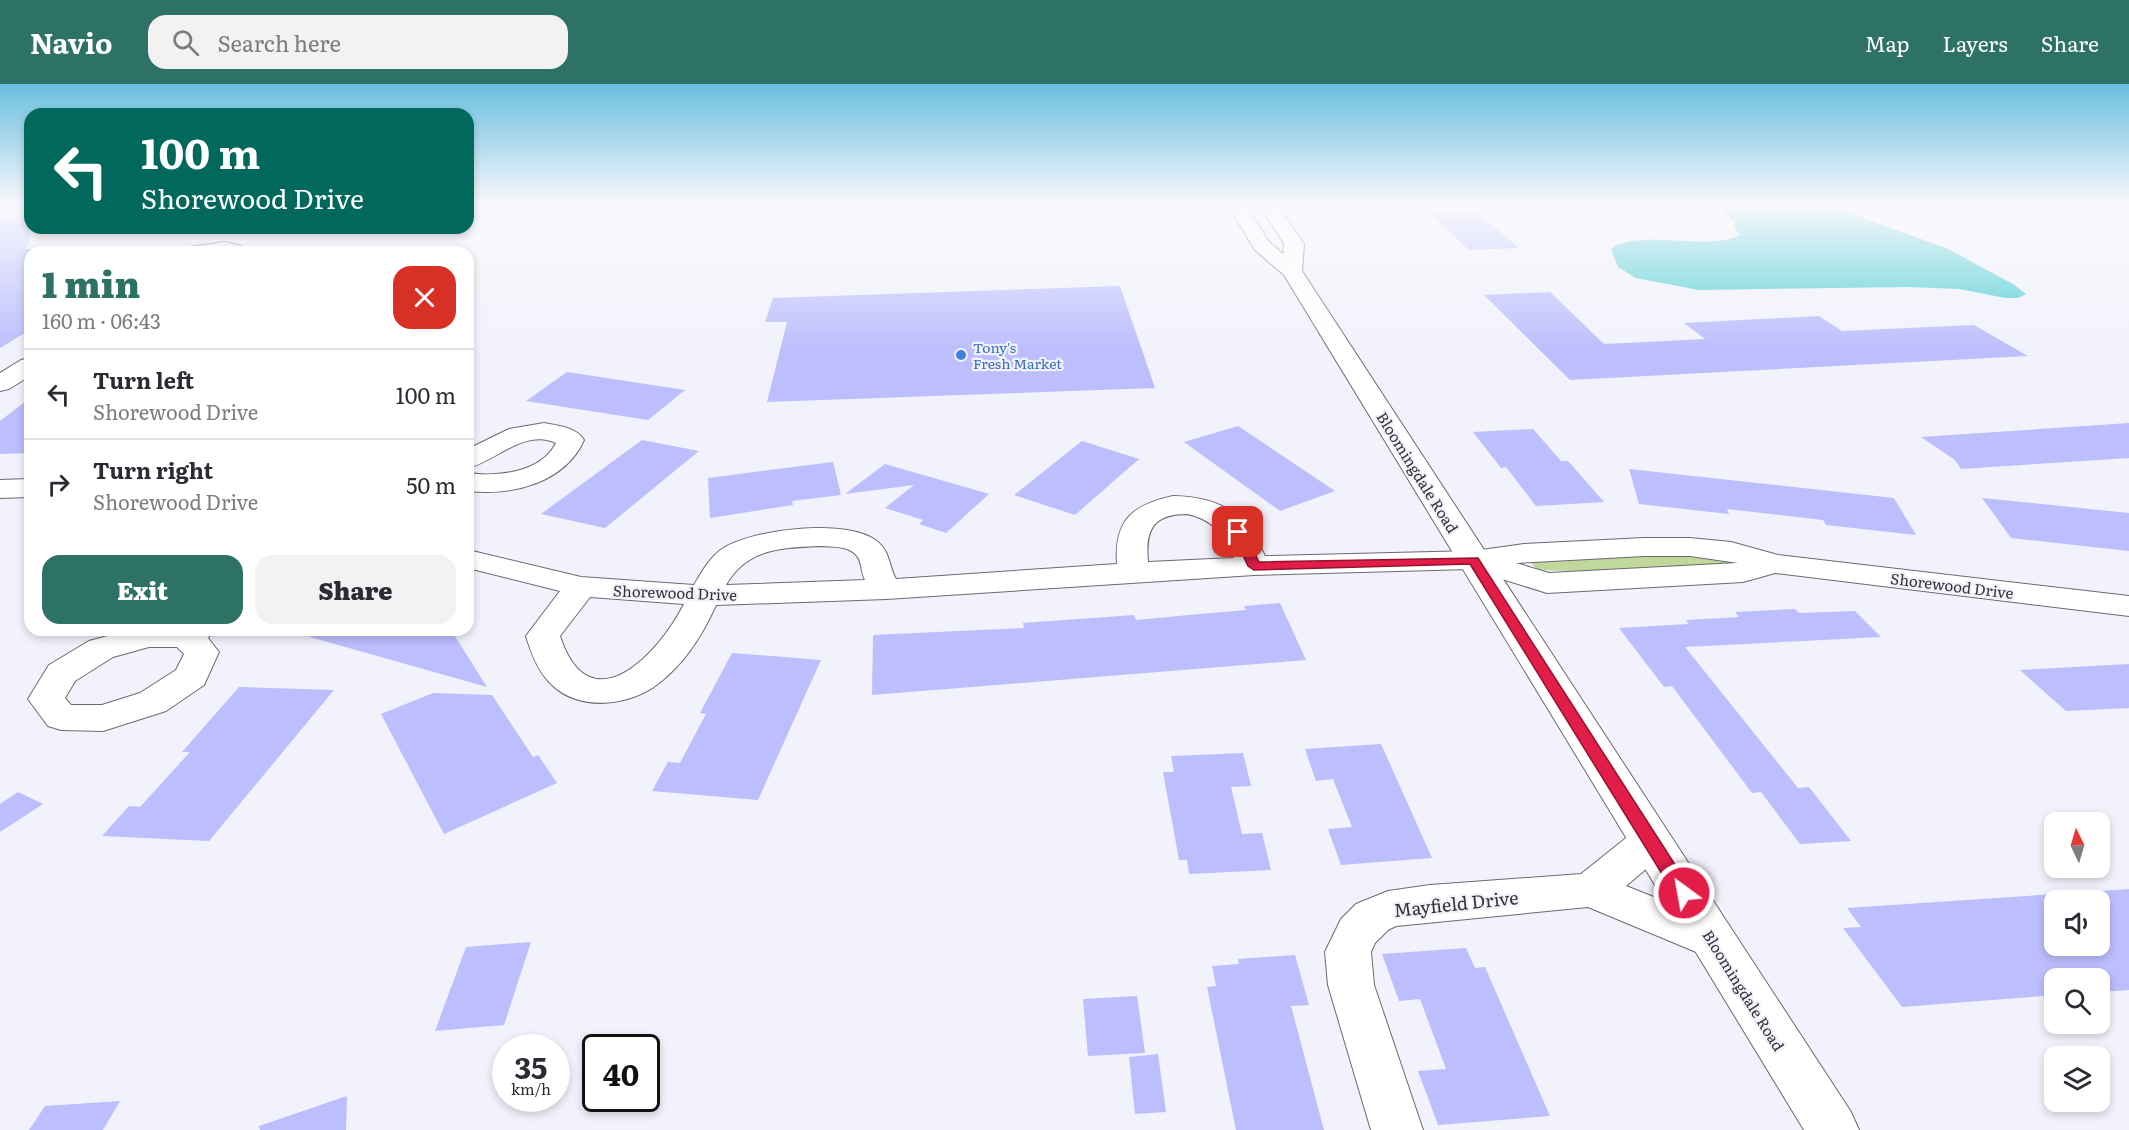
<!DOCTYPE html>
<html lang="en">
<head>
<meta charset="utf-8">
<style>
	body { margin:0; font-family:Literata,serif; background:#f2f2f3; color:#2b2b33; height:100vh; display:flex; flex-direction:column; font-size:22px; white-space:nowrap }
	* { box-sizing:border-box; margin:0 }
	p { font-size:20px; color:#7c7c81 }
	.icon { flex:none; width:33px; height:33px; fill:none; stroke:currentColor; stroke-width:2; stroke-linecap:round; stroke-linejoin:round }
	.map { position:relative; flex:1; overflow:hidden }
	.panel { position:absolute; left:24px; top:162px; width:450px; height:390px; display:flex; flex-direction:column; background:#fff; border-radius:18px; box-shadow:0 3px 9px #0003 }
	.panel>* { flex:none }
	.top-card { position:absolute; left:24px; top:24px; width:450px; height:126px; border-radius:18px; box-shadow:0 3px 9px #0003; background:#00695c; color:#fff; overflow:hidden }
	.needle { width:39px; rotate:355deg }
	.controls { position:absolute; left:2044px; top:728px; display:grid; gap:12px }
	.controls a { display:grid; place-items:center; width:66px; height:66px; border-radius:12px; background:#fff; box-shadow:0 3px 9px #0003; font-size:30px }
	.speed { position:absolute; left:492px; top:950px; display:flex; gap:12px; font-size:30px; font-weight:700; text-align:center }
	.speed>* { display:grid; place-content:center; width:78px; height:78px; border-radius:50%; background:#fff; box-shadow:0 3px 9px #0003; line-height:1 }
	.speed small { font-size:15px; font-weight:400 }
	.speed .limit { border:3px solid #111; border-radius:9px; background:#fff; color:#111 }
	.pin { position:absolute; display:grid; place-items:center; width:51px; height:51px; color:#fff; margin:-26px; border-radius:12px; box-shadow:0 3px 9px #0006 }
	.me { position:absolute; width:66px; margin:-33px; rotate:328deg; stroke-linejoin:round; filter:drop-shadow(0 0 4px #0008) }
	.turn { display:flex; align-items:center; gap:21px; height:126px; padding:0 18px; font-size:27px }
	.turn .icon { width:78px; height:78px; stroke-width:2.5 }
	.turn b { display:block; font-size:42px; line-height:51px }
	.round { display:grid; place-items:center; flex:none; width:63px; height:63px; border-radius:18px; background:#f2f2f3 }
	.head { display:flex; align-items:center; justify-content:space-between; height:102px; padding:0 18px }
	h1 { font-size:36px; font-weight:800; line-height:45px; color:#2d7265 }
	.action { display:flex; gap:12px; margin-top:auto; padding:12px 18px }
	.action a { flex:1; height:69px; border-radius:18px; background:#2d7265; color:#fff; font-size:24px; font-weight:800; line-height:69px; text-align:center }
	.action a+a { background:#f2f2f3; color:#2b2b33 }
	ul { padding:0; list-style:none }
	li { display:flex; align-items:center; gap:18px; height:90px; padding:0 18px; border-top:2px solid #e1e1e2 }
	li div { flex:1 }
	li b { display:block; font-size:22px }
	li em { font-style:normal }
	header { display:flex; align-items:center; gap:36px; box-sizing:border-box; height:84px; padding:0 30px; background:#2d7265; color:#fff }
	header strong { font-size:28px }
	nav { display:flex; gap:33px; margin-inline-start:auto; font-size:21px }
	.search { width:420px; height:54px; background:#f2f2f3; display:flex; align-items:center; gap:15px; box-sizing:border-box; padding:0 21px; border-radius:18px; color:#7c7c81; font-size:22px }
	.map>svg:first-child { display:block }
	.green { fill:#c0d99a }
	.water { fill:#4dcdd2 }
	.building { fill:#bcbefd }
	.lines { fill:none; stroke-linecap:round; stroke-linejoin:round }
	.minor-casing { stroke:#696a72; stroke-width:2 }
	.tertiary-casing { stroke:#696a72; stroke-width:2 }
	.minor { fill:#fff; fill-rule:evenodd }
	.tertiary { fill:#fff; fill-rule:evenodd }
	.route { fill:#e11d48; stroke:#92132f; stroke-width:1.5 }
	.shop-dot { fill:#3f7fe0; stroke:#f1f2fb; stroke-width:2 }
	.labels { text-anchor:middle; dominant-baseline:central; stroke-width:4.5; stroke-linejoin:round; paint-order:stroke }
	.far-shop-label { font-size:14px; fill:#366cbe; stroke:#f1f2fb; text-anchor:start }
	.street-label { font-size:15px; fill:#323336; stroke:#f1f2fb }
	.near-street-label { font-size:18px; fill:#323336; stroke:#f1f2fb }
</style>
</head>
<body>
<header>
<strong>Navio</strong>
<div class="search"><svg class="icon" aria-label="search" viewBox="0 0 24 24"><circle cx="10" cy="10" r="6"/><path d="M15 15l6 6"/></svg>Search here</div>
<nav><a>Map</a><a>Layers</a><a>Share</a></nav>
</header>
<div class="map">
<svg width="2129" height="1046" viewBox="0 0 2129 1046">
	<rect width="100%" height="100%" fill="#f1f2fb"/>
	<path class="green" d="M 1690,470 L 1743,480 L 1574,487 L 1537,486 L 1530,478 Z"/>
	<path class="water" d="M 1712,120 L 1823,120 L 1946,164 L 2013,200 L 2026,210 L 2018,214 L 2005,214 L 1960,205 L 1908,203 L 1699,206 L 1636,194 L 1618,183 L 1611,165 C 1639,144 1708,168 1740,151 L 1735,145 L 1734,137 Z"/>
	<g class="building">
		<path d="M 1419,120 L 1467,120 L 1519,164 L 1469,166 Z"/>
		<path d="M 30,132 L 30,159 L 25,165 L 30,165 L 30,246 L 0,264 L 0,135 Z"/>
		<path d="M 1120,202 L 1155,304 L 767,318 L 787,238 L 765,238 L 773,214 Z"/>
		<path d="M 1550,208 L 1604,260 L 1705,255 L 1684,239 L 1819,232 L 1842,247 L 1974,241 L 2028,272 L 1570,296 L 1484,211 Z"/>
		<path d="M 567,288 L 685,306 L 648,336 L 526,317 Z"/>
		<path d="M 30,314 L 30,369 L 0,370 L 0,337 Z"/>
		<path d="M 2129,339 L 2129,374 L 1961,385 L 1955,376 L 1921,353 Z"/>
		<path d="M 1238,342 L 1335,407 L 1280,427 L 1184,358 Z"/>
		<path d="M 1533,345 L 1561,377 L 1568,377 L 1604,418 L 1536,422 L 1506,383 L 1501,384 L 1473,348 Z"/>
		<path d="M 642,356 L 699,367 L 605,444 L 541,430 Z"/>
		<path d="M 1082,357 L 1139,375 L 1075,431 L 1014,411 Z"/>
		<path d="M 833,378 L 841,411 L 792,417 L 793,421 L 710,434 L 708,394 Z"/>
		<path d="M 885,380 L 944,397 L 989,410 L 946,449 L 919,440 L 923,436 L 885,424 L 914,401 L 845,410 Z"/>
		<path d="M 1629,385 L 1894,414 L 1916,451 L 1826,441 L 1823,436 L 1727,425 L 1729,430 L 1639,420 Z"/>
		<path d="M 1982,414 L 2129,429 L 2129,467 L 2011,454 Z"/>
		<path d="M 1280,519 L 1306,576 L 872,611 L 873,551 L 1024,544 L 1023,539 L 1134,531 L 1136,536 L 1189,531 L 1246,526 L 1244,522 Z"/>
		<path d="M 1795,525 L 1799,529 L 1855,527 L 1881,553 L 1685,563 L 1798,704 L 1809,703 L 1851,757 L 1800,760 L 1761,708 L 1752,709 L 1672,602 L 1664,603 L 1619,544 L 1689,540 L 1686,536 L 1739,533 L 1735,528 Z"/>
		<path d="M 311,546 L 451,546 L 487,603 L 310,553 Z"/>
		<path d="M 732,569 L 821,576 L 758,716 L 652,707 L 668,678 L 680,679 L 706,630 L 700,629 Z"/>
		<path d="M 2129,580 L 2129,624 L 2066,627 L 2020,586 Z"/>
		<path d="M 239,603 L 334,606 L 209,757 L 102,752 L 129,722 L 140,723 L 190,668 L 182,668 Z"/>
		<path d="M 433,609 L 492,611 L 533,673 L 538,671 L 557,699 L 444,750 L 381,630 Z"/>
		<path d="M 1381,660 L 1432,774 L 1341,781 L 1328,745 L 1352,743 L 1333,695 L 1316,697 L 1305,665 Z"/>
		<path d="M 1243,669 L 1251,702 L 1231,703 L 1242,750 L 1262,749 L 1271,786 L 1189,790 L 1187,776 L 1179,776 L 1163,688 L 1174,688 L 1171,672 Z"/>
		<path d="M 18,708 L 43,720 L 0,748 L 0,720 Z"/>
		<path d="M 2129,805 L 2129,906 L 2100,908 L 2100,894 L 2055,894 L 2055,911 L 1902,923 L 1843,844 L 1861,843 L 1847,824 L 2055,810 L 2055,861 L 2100,861 L 2100,807 Z"/>
		<path d="M 531,858 L 504,941 L 435,947 L 466,863 Z"/>
		<path d="M 1466,864 L 1475,884 L 1485,883 L 1550,1032 L 1438,1041 L 1418,987 L 1446,985 L 1420,915 L 1399,917 L 1382,870 Z"/>
		<path d="M 1295,871 L 1309,921 L 1291,922 L 1324,1046 L 1236,1046 L 1207,903 L 1216,902 L 1212,882 L 1239,880 L 1238,875 Z"/>
		<path d="M 1137,912 L 1145,969 L 1088,972 L 1083,915 Z"/>
		<path d="M 1158,970 L 1166,1028 L 1135,1030 L 1129,973 Z"/>
		<path d="M 347,1012 L 346,1046 L 260,1046 L 259,1042 Z"/>
		<path d="M 120,1017 L 103,1046 L 29,1046 L 45,1022 Z"/>
	</g>
	<g class="lines">
		<g class="minor-casing">
			<g id="minor">
				<path d="M 225,158 L 241,162 L 243,168 L 180,168 L 183,164 Z"/>
				<path d="M 30,274 L 30,292 L 9,305 L 0,307 L 0,289 L 21,276 Z"/>
				<path d="M 544,339 C 559,342 576,343 584,356 C 565,399 512,412 468,407 L 468,389 C 497,393 541,389 556,359 C 525,344 496,377 468,384 L 468,365 L 509,345 Z"/>
				<path d="M 30,395 L 30,413 L 0,414 L 0,396 Z"/>
				<path d="M 1173,412 C 1221,413 1245,429 1265,472 L 1474,467 L 1524,460 L 1644,454 L 1690,454 L 1731,458 L 1778,471 L 2129,512 L 2129,532 L 1775,489 L 1743,498 L 1547,509 L 1470,485 L 1254,491 L 886,515 L 716,521 C 703,550 685,579 659,599 C 631,622 580,628 552,601 C 538,588 531,569 526,552 L 560,507 L 468,484 L 468,466 L 581,493 L 694,501 C 701,489 710,473 722,465 C 752,445 849,433 878,458 C 890,468 889,482 896,495 L 1117,480 C 1114,436 1132,421 1173,412 ZM 1187,430 C 1213,435 1224,451 1234,474 L 1148,478 C 1145,446 1153,430 1187,430 ZM 818,462 C 829,463 849,461 857,472 C 862,478 861,489 865,496 L 726,501 C 746,465 780,464 818,462 ZM 1644,472 L 1690,472 L 1738,479 L 1549,489 L 1516,479 ZM 590,513 L 684,520 C 659,570 590,643 560,552 Z"/>
				<path d="M 130,546 L 214,546 L 208,554 L 219,568 L 204,601 L 166,627 L 103,647 L 61,646 L 48,642 L 28,615 L 49,581 L 89,557 ZM 149,563 L 177,563 L 184,570 L 176,586 L 140,609 L 102,621 L 71,621 L 65,614 L 75,597 L 113,573 Z"/>
				<path d="M 1651,741 L 1666,746 L 1672,757 L 1666,768 L 1626,802 L 1729,843 L 1736,856 L 1729,869 L 1713,875 L 1588,823 L 1396,842 L 1388,846 L 1375,859 L 1371,868 L 1374,901 L 1423,1046 L 1371,1046 L 1328,901 L 1325,868 L 1341,835 L 1356,820 L 1388,807 L 1430,801 L 1581,790 L 1636,746 Z"/>
			</g>
		</g>
		<g class="tertiary-casing">
			<path id="tertiary" d="M 1227,120 L 1245,120 L 1269,158 L 1283,170 L 1284,160 L 1259,120 L 1277,120 L 1304,160 L 1302,187 L 1851,1028 L 1859,1046 L 1804,1046 L 1284,191 L 1255,166 Z"/>
		</g>
		<use href="#minor" class="minor"/>
		<use href="#tertiary" class="tertiary"/>
	</g>
	<linearGradient id="sky" x2="0" y2="1"><stop stop-color="#6abedf"/><stop offset="0.45" stop-color="#f9f9fd"/><stop offset="1" stop-color="#f9f9fd" stop-opacity="0"/></linearGradient>
	<rect width="2129" height="267" fill="url(#sky)"/>
	<path class="route" d="M 1238,445 L 1245,448 L 1259,478 L 1478,474 L 1690,804 L 1693,809 L 1690,814 L 1684,816 L 1677,814 L 1470,480 L 1254,486 L 1248,482 L 1232,448 Z"/>
	<circle class="shop-dot" cx="961" cy="271" r="6"/>
	<g class="labels">
		<g class="far-shop-label">
			<text x="973" y="263">Tony's<tspan x="973" dy="16">Fresh Market</tspan></text>
		</g>
		<g class="street-label">
			<text transform="translate(1418 388) rotate(58)">Bloomingdale Road</text>
			<text transform="translate(1952 501) rotate(7)">Shorewood Drive</text>
			<text transform="translate(675 508) rotate(2)">Shorewood Drive</text>
			<text transform="translate(1744 906) rotate(58)">Bloomingdale Road</text>
		</g>
		<g class="near-street-label">
			<text transform="translate(1456 819) rotate(-6)">Mayfield Drive</text>
		</g>
	</g>
</svg>
<div class="controls">
<a><svg class="needle" viewBox="-14 -14 28 28"><path d="M0-13l5 13h-10z" fill="#e53935"/><path d="M0 13l5-13h-10z" fill="#7c7c81"/></svg></a>
<a><svg class="icon" aria-label="sound" viewBox="0 0 24 24"><path d="M4 9h4l5-4v14l-5-4H4zM17 9q2 3 0 6"/></svg></a>
<a><svg class="icon" aria-label="search" viewBox="0 0 24 24"><circle cx="10" cy="10" r="6"/><path d="M15 15l6 6"/></svg></a>
<a><svg class="icon" aria-label="layers" viewBox="0 0 24 24"><path d="M12 4l9 5-9 5-9-5zM3 14l9 5 9-5"/></svg></a>
</div>
<div class="speed"><div>35<small>km/h</small></div><div class="limit">40</div></div>
<div class="pin" style="left:1238px;top:448px;background:#d93025"><svg class="icon" aria-label="arrive" viewBox="0 0 24 24"><path d="M6 21V4h12l-3 4 3 4H6"/></svg></div>
<svg class="me" style="left:1684px;top:809px" viewBox="-20 -20 40 40"><circle r="17" fill="#e11d48" stroke="#fff" stroke-width="3"/><path d="M0-11L8 9 0 5-8 9z" fill="#fff"/></svg>
<div class="top-card">
<div class="turn"><svg class="icon" aria-label="left" viewBox="0 0 24 24"><path d="M17 20v-9H6M10 6l-5 5 5 5"/></svg><div><b>100 m</b>Shorewood Drive</div></div>
</div>
<section class="panel">
<div class="head"><div><h1>1 min</h1><p>160 m · 06:43</p></div><a class="round" style="background:#d93025;color:#fff"><svg class="icon" aria-label="close" viewBox="0 0 24 24"><path d="M6 6l12 12M18 6L6 18"/></svg></a></div>
<ul>
<li><svg class="icon" aria-label="left" viewBox="0 0 24 24"><path d="M17 20v-9H6M10 6l-5 5 5 5"/></svg><div><b>Turn left</b><p>Shorewood Drive</p></div><em>100 m</em></li>
<li><svg class="icon" aria-label="right" viewBox="0 0 24 24"><path d="M7 20v-9h11M14 6l5 5-5 5"/></svg><div><b>Turn right</b><p>Shorewood Drive</p></div><em>50 m</em></li>
</ul>
<div class="action"><a>Exit</a><a>Share</a></div>
</section>
</div>
</body>
</html>
